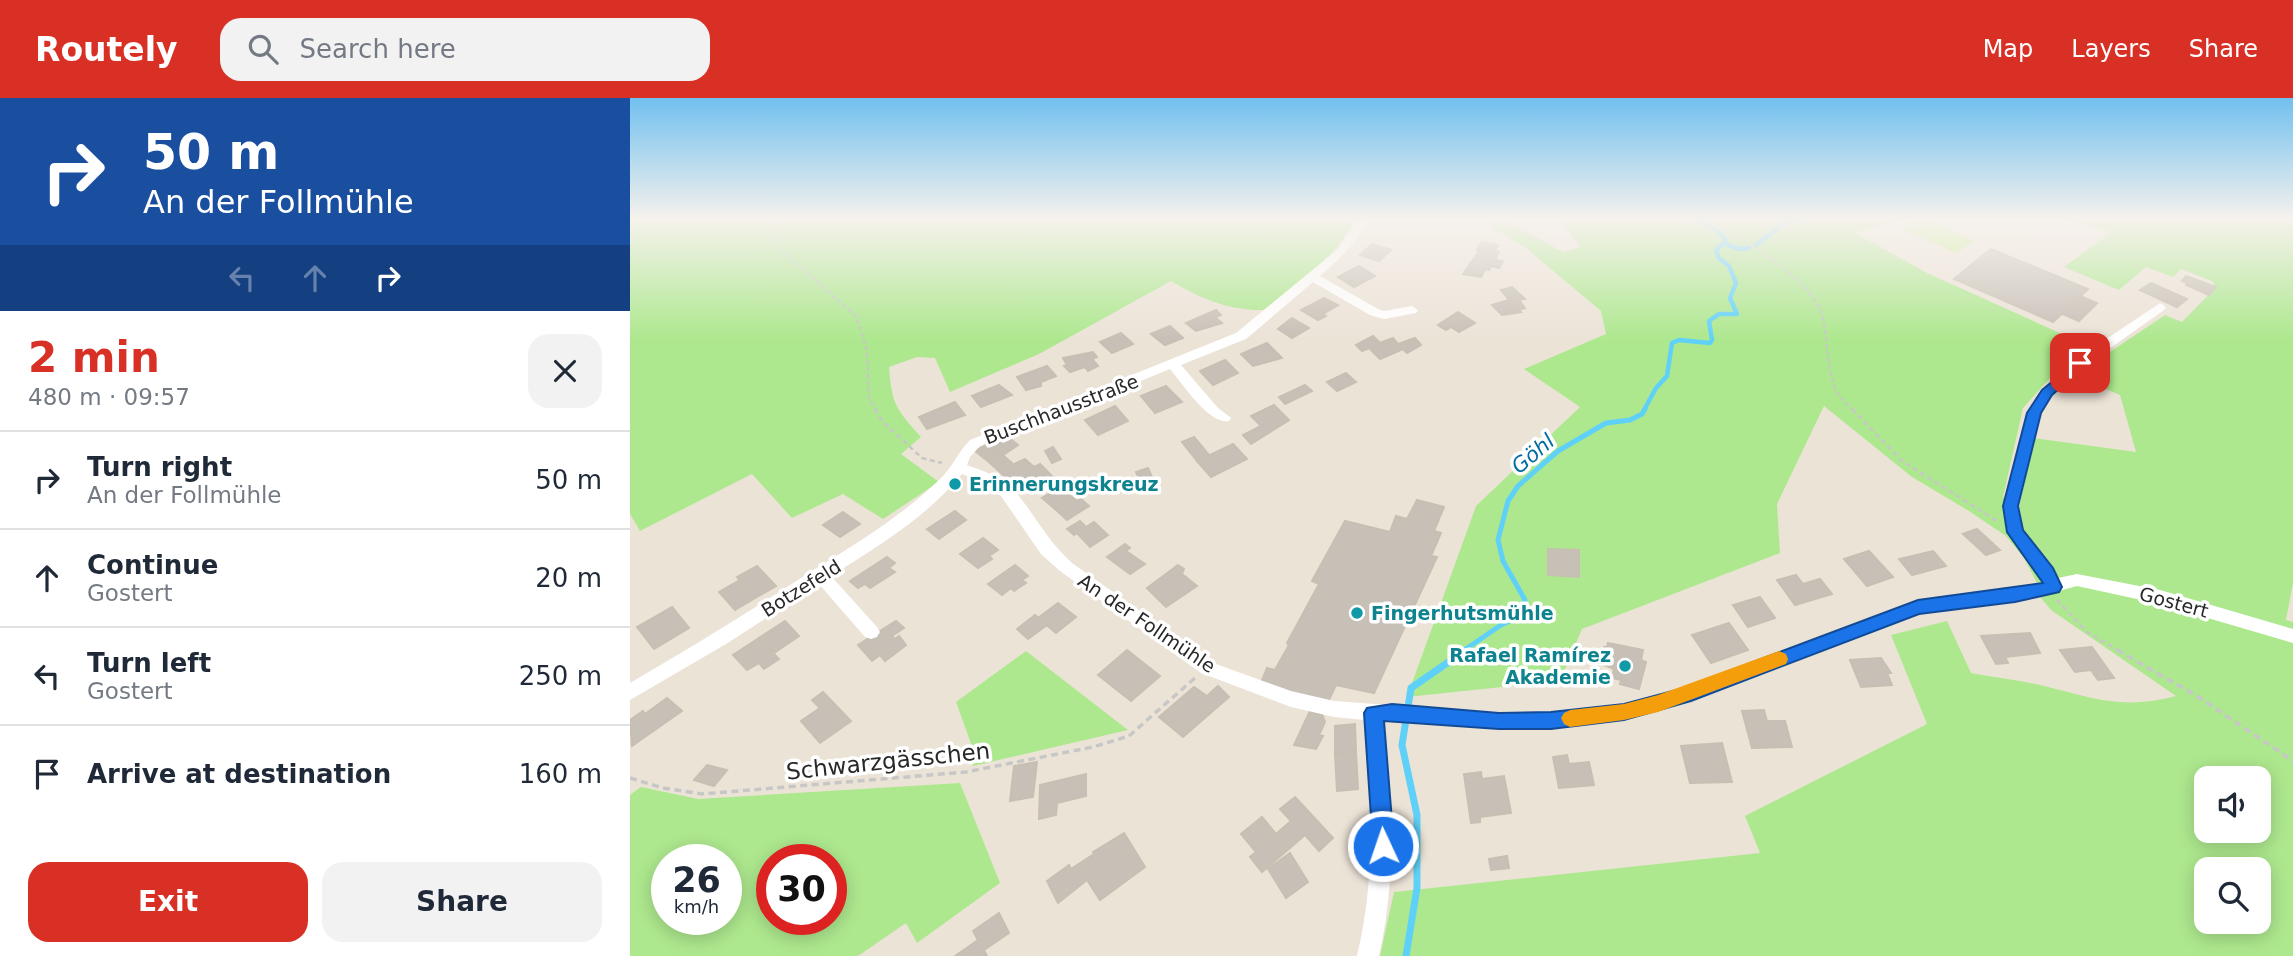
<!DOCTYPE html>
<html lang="en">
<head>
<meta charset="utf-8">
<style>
	body { margin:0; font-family:"DejaVu Sans",sans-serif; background:#f2f2f3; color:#1f2937; height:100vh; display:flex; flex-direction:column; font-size:26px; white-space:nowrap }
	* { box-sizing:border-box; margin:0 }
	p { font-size:23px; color:#747a83 }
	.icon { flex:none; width:38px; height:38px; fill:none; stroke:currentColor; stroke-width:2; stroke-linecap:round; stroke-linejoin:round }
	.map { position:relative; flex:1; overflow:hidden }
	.panel { display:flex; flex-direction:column; background:#fff; width:630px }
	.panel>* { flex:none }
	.top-card { background:#1a4fa0; color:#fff; overflow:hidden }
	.buttons { position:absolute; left:1564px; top:668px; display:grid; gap:14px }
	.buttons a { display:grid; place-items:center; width:77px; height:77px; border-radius:14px; background:#fff; box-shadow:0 4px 18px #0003; font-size:35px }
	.speed { position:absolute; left:21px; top:746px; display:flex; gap:14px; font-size:35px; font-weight:700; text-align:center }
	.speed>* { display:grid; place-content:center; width:91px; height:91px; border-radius:50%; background:#fff; box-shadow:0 4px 18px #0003; line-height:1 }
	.speed small { font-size:18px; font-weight:400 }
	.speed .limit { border:10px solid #d22; background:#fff; color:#111 }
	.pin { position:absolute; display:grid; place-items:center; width:60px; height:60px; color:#fff; margin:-30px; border-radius:14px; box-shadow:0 4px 10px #0006 }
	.me { position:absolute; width:77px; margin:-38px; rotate:357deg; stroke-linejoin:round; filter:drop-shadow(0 0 5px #0008) }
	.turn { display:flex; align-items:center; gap:24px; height:147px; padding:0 28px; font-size:32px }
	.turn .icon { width:91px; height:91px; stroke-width:2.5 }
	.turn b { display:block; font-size:49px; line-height:60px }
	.lanes { display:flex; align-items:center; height:66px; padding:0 28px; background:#0003; justify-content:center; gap:35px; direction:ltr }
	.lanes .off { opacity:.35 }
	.round { display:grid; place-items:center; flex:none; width:74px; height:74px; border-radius:21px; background:#f2f2f3 }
	.head { display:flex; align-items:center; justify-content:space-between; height:119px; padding:0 28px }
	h1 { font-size:42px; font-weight:700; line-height:52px; color:#d93025 }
	.action { display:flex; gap:14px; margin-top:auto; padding:14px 28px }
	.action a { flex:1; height:80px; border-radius:21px; background:#d93025; color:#fff; font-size:28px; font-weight:700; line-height:80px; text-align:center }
	.action a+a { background:#f2f2f3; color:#1f2937 }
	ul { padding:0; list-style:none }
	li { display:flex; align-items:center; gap:21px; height:98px; padding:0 28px; border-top:2px solid #e0e1e3 }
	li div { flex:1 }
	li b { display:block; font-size:26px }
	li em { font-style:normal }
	header { display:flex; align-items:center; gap:42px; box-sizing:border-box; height:98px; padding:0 35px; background:#d93025; color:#fff }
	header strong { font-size:33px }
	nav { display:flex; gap:38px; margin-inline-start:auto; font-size:24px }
	.search { width:490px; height:63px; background:#f2f2f3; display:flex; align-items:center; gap:18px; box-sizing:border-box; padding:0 24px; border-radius:21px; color:#747a83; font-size:26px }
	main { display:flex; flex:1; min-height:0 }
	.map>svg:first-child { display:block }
	.green { fill:#ade88e; fill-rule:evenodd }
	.pitch { fill:#c5f188 }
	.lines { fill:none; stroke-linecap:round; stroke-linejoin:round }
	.stream-far2 { stroke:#5fd1f9; stroke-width:4.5 }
	.stream-far1 { stroke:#5fd1f9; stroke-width:5 }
	.stream { stroke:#5fd1f9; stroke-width:7 }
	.building { fill:#c7c0b7; stroke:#c7bfb1; stroke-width:2 }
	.path-far2 { stroke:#c7c7c7; stroke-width:2; stroke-dasharray:4.5 2.5; stroke-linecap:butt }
	.path-far1 { stroke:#c7c7c7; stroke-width:2.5; stroke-dasharray:5 3.5; stroke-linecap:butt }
	.path { stroke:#c7c7c7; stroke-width:3.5; stroke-dasharray:7 4.5; stroke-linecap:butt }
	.minor { fill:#fff; fill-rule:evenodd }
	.route { fill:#1a73e8; stroke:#114b97; stroke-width:2 }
	.slow { fill:#f59e0b }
	.culture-dot { fill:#0f9aa8; stroke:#fff; stroke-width:2.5 }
	.labels { text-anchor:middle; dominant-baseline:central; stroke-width:7; stroke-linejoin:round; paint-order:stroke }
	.street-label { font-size:19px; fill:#282828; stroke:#fff }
	.culture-label { font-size:19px; font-weight:bold; fill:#0d838f; stroke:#fff; text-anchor:start }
	.water-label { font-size:21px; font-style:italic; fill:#016ca2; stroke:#fff }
	.near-street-label { font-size:23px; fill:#282828; stroke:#fff }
</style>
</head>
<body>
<header>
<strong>Routely</strong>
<div class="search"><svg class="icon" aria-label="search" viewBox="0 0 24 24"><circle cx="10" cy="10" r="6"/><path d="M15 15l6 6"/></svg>Search here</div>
<nav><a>Map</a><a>Layers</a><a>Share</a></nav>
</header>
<main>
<section class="panel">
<div class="top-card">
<div class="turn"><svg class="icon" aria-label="right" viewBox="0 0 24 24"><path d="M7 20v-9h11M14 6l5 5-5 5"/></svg><div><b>50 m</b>An der Follmühle</div></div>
<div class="lanes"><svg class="icon off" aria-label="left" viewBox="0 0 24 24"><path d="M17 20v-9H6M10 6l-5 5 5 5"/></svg><svg class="icon off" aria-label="ahead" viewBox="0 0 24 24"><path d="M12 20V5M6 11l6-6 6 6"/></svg><svg class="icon" aria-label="right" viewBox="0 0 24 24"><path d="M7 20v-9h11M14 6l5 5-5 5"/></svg></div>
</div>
<div class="head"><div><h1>2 min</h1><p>480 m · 09:57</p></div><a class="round"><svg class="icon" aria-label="close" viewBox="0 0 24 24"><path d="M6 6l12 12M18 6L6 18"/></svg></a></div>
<ul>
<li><svg class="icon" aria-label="right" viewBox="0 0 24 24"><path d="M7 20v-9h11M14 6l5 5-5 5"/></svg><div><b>Turn right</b><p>An der Follmühle</p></div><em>50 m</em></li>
<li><svg class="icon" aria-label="ahead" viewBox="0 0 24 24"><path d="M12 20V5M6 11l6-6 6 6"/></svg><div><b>Continue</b><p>Gostert</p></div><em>20 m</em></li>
<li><svg class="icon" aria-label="left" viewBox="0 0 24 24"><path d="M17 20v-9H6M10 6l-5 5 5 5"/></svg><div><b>Turn left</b><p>Gostert</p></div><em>250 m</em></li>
<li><svg class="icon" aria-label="arrive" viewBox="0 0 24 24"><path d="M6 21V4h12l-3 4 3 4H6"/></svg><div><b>Arrive at destination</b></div><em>160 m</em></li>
</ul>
<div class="action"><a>Exit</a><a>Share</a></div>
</section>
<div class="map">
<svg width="1663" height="858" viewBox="0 0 1663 858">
	<rect width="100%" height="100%" fill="#ece3d7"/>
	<g class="green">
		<path d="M 0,122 L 724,122 C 711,156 663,188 635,212 C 600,213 571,201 541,183 L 409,256 L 320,294 L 305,260 L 287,259 L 259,269 C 262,307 266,311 291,339 L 271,356 L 309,384 L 253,421 L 213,396 L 162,420 L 122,376 L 10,433 L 0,416 Z"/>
		<path d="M 863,122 L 874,122 L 933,154 L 951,149 L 934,127 L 937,122 L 1267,122 L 1225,135 L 1297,175 L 1432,236 L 1451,255 L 1419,281 L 1393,310 L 1373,399 L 1389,410 L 1403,340 L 1506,354 L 1490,297 L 1444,278 L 1535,217 L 1552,224 L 1586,189 L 1582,183 L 1551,171 L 1543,179 L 1516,169 L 1489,192 L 1434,169 L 1482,134 L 1435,122 L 1663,122 L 1663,485 L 1656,522 L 1663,524 L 1663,858 L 750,858 L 764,794 L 1130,755 L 1115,718 L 1297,626 L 1261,537 L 1317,523 L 1341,575 C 1368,580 1396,583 1422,590 C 1469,602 1496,611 1546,598 L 1421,512 L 1406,494 L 1408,487 L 1394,460 L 1376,438 L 1339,413 L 1282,379 L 1194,308 L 1147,406 L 1150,455 L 952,531 L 930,583 L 777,599 L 846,408 L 950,309 L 894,271 L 976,236 L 971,213 L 896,150 L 861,129 ZM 1577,681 L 1629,681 L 1629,733 L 1577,733 ZM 1577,772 L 1629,772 L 1629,824 L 1577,824 Z"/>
		<path d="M 396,553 L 498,632 L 343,668 L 343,651 L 326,604 Z"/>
		<path d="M 330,685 L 370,785 L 287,845 L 276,825 L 228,858 L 0,858 L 0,697 L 11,689 L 68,701 ZM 37,761 L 96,761 L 96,821 L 37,821 ZM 142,761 L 201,761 L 201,821 L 142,821 Z"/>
	</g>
	<path class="pitch" d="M 1285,122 L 1298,122 L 1344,143 L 1326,155 L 1272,130 Z"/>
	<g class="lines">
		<g class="stream-far2">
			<path d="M 1094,146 L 1110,151 L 1119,150"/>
			<path d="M 1126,147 L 1153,126 L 1167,122"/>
			<path d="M 1014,312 L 1026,290 L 1037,278 L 1042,245 L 1049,242 L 1080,245 L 1082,242 L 1079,223 L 1089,216 L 1107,216 L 1100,200 L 1106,185 L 1099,168 L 1089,160 L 1086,152 L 1096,143 C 1089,130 1076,126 1063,122"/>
		</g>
		<path class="stream-far1" d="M 833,553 L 871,527 L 888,519 L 895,502 L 873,463 L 868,442 L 878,403 L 888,388 L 928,353 L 976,325 L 1000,322 L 1012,316 L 1015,311"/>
		<path class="stream" d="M 776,858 L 787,790 L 787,717 L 772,647 L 781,590 L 836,552"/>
	</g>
	<g class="building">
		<path d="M 852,144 L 868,147 L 865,153 L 869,154 L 865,162 L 873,163 L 869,170 L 861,168 L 859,172 L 855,171 L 851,179 L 833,176 L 850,152 L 847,152 Z"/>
		<path d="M 742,146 L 761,152 L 749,163 L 730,157 Z"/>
		<path d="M 1361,151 L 1458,191 L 1423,224 L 1324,181 Z"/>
		<path d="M 729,168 L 745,178 L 724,189 L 708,179 Z"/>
		<path d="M 1556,178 L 1586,189 L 1579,197 L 1556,187 L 1558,185 L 1552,183 Z"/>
		<path d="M 1521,185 L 1557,201 L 1547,209 L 1510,192 Z"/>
		<path d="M 882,189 L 895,201 L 889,202 L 895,210 L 889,212 L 891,214 L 872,217 L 862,207 L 879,202 L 871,192 Z"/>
		<path d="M 1450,198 L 1467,205 L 1449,223 L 1432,216 Z"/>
		<path d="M 694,200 L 708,207 L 693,216 L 696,218 L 688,222 L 671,212 Z"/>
		<path d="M 586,212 L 591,217 L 585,219 L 592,225 L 566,233 L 556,225 Z"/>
		<path d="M 828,214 L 845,225 L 829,234 L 821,229 L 816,232 L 808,227 Z"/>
		<path d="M 662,220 L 679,230 L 662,240 L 648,231 Z"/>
		<path d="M 540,228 L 553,240 L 535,247 L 521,236 Z"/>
		<path d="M 491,235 L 503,246 L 482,255 L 470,244 Z"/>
		<path d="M 743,238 L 750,245 L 763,240 L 768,246 L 785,240 L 791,247 L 777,255 L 773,251 L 750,261 L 739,250 L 732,253 L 726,247 Z"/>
		<path d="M 637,245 L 652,260 L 623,268 L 611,256 Z"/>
		<path d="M 463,254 L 467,259 L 462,261 L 468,268 L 458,273 L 455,269 L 440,274 L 434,268 L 437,267 L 433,260 Z"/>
		<path d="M 595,262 L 608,275 L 583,287 L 570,273 Z"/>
		<path d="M 417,268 L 426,278 L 411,284 L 411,288 L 396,292 L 387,279 Z"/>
		<path d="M 716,275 L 726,284 L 707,293 L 697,284 Z"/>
		<path d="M 369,287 L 382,297 L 351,309 L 342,298 Z"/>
		<path d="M 675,287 L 682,293 L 655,306 L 649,299 Z"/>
		<path d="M 536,288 L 552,304 L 525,315 L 511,298 Z"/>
		<path d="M 325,304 L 335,317 L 297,331 L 289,319 Z"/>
		<path d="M 644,307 L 659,322 L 621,346 L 613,337 L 631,328 L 621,318 Z"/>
		<path d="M 485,308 L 498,323 L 468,337 L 455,322 Z"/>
		<path d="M 564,339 L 579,357 L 567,363 L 552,344 Z"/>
		<path d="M 379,340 L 388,347 L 373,357 L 362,349 Z"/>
		<path d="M 358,346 L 367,352 L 354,360 L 345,353 Z"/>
		<path d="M 603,346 L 617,361 L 581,379 L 567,363 Z"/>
		<path d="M 423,349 L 431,361 L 422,365 L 415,353 Z"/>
		<path d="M 367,352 L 382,365 L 369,373 L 354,360 Z"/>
		<path d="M 395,361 L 404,369 L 410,366 L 422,378 L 408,386 L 404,382 L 388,392 L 369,373 Z"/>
		<path d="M 518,370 L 522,379 L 510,383 L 506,374 Z"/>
		<path d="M 434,387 L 442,393 L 438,396 L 443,400 L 425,411 L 412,400 Z"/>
		<path d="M 443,400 L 447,403 L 451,401 L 459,408 L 437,422 L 425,411 Z"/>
		<path d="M 787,402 L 814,409 L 804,433 L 811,435 L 801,458 L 807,459 L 744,595 L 706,587 L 698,604 L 630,587 L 637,570 L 645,572 L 659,547 L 657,545 L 689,486 L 682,483 L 715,423 L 760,434 L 766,418 L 777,421 Z"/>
		<path d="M 325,413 L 336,422 L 309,441 L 297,431 Z"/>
		<path d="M 213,414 L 230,426 L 210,439 L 193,427 Z"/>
		<path d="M 450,423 L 456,429 L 464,424 L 478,437 L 460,449 L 447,435 L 444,437 L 437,431 Z"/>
		<path d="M 1347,431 L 1370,452 L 1356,457 L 1333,436 Z"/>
		<path d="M 353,440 L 368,452 L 359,458 L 362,461 L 348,470 L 330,456 Z"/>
		<path d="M 495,446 L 500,450 L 496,453 L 515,466 L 500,476 L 477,459 Z"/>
		<path d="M 918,451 L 949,452 L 949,479 L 918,477 Z"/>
		<path d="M 1239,453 L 1263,479 L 1237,488 L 1214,461 Z"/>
		<path d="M 1303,453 L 1316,468 L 1282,477 L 1269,461 Z"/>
		<path d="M 257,459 L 265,465 L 259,470 L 265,474 L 240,490 L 235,486 L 228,490 L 220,483 Z"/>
		<path d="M 385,467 L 398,478 L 392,482 L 396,485 L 384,493 L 381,490 L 372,497 L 358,486 Z"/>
		<path d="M 548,467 L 554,471 L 552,476 L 567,488 L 536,509 L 517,490 Z"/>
		<path d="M 127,468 L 146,488 L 125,500 L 107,479 Z"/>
		<path d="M 1166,477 L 1173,486 L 1190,481 L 1202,496 L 1165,507 L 1147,482 Z"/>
		<path d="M 110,482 L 125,500 L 105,512 L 89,494 Z"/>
		<path d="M 1130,499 L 1145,520 L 1118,529 L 1103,507 Z"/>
		<path d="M 428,505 L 446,519 L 426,535 L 408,520 Z"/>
		<path d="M 42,509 L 59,530 L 24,551 L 7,529 Z"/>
		<path d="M 405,517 L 417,527 L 398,541 L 387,531 Z"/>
		<path d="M 155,523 L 169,538 L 144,555 L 129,540 Z"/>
		<path d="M 266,523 L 274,530 L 262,538 L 265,541 L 269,538 L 276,547 L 255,563 L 250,557 L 242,563 L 228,547 Z"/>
		<path d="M 1099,525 L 1118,552 L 1081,565 L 1062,537 Z"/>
		<path d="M 1400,535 L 1410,555 L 1375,559 L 1378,565 L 1366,566 L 1351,538 Z"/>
		<path d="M 129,540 L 149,561 L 134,571 L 129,565 L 117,572 L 103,557 Z"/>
		<path d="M 978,545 L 1013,552 L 1011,562 L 1016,564 L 1009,591 L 990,586 L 991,582 L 982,580 L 984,571 L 972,566 L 974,549 L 977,549 Z"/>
		<path d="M 1462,549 L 1484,580 L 1468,582 L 1461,572 L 1445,574 L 1430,552 Z"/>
		<path d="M 497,552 L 530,578 L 501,603 L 468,577 Z"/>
		<path d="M 1251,560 L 1261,575 L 1257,575 L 1262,587 L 1231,589 L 1220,562 Z"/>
		<path d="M 588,588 L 599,599 L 553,639 L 529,619 L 564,589 L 577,598 Z"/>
		<path d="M 193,594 L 221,623 L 190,645 L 171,623 L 190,610 L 182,602 Z"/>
		<path d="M 37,600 L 52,613 L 2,648 L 0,622 L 13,613 L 15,616 Z"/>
		<path d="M 1134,612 L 1137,623 L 1155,623 L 1162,649 L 1122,650 L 1112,613 Z"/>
		<path d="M 680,613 L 692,616 L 695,624 L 689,637 L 693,638 L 686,651 L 664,647 Z"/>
		<path d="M 725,626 L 726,654 L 705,656 L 705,628 Z"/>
		<path d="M 1092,645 L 1102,684 L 1060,685 L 1051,648 Z"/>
		<path d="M 726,654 L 728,691 L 707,693 L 705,656 Z"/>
		<path d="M 937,657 L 939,666 L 959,664 L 964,687 L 929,690 L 923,659 Z"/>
		<path d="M 407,664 L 403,699 L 380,703 L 384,668 Z"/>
		<path d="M 77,667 L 97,672 L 84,688 L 64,682 Z"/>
		<path d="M 851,674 L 852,681 L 874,678 L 881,715 L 850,719 L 850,724 L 841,725 L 834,676 Z"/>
		<path d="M 456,676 L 456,698 L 427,705 L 426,717 L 409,721 L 410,687 Z"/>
		<path d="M 665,699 L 703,740 L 689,753 L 675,737 L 632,774 L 620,759 L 626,754 L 611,736 L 632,719 L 646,736 L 661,723 L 650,711 Z"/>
		<path d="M 494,735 L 515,769 L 470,802 L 457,782 L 428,805 L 417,783 L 439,767 L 441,771 L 464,756 L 463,754 Z"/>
		<path d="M 660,755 L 678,784 L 656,800 L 638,771 Z"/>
		<path d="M 877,758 L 879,770 L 861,772 L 859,761 Z"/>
		<path d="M 369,815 L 379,835 L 354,852 L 357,858 L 325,858 L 348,842 L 343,833 Z"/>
	</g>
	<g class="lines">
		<g class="path-far2">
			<path d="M 151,122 L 152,153 L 226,218 L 237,253 L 239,301 L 246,312"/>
			<path d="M 1076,122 C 1108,137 1183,182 1192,217 C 1199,242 1195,268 1206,292 C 1209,300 1218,307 1224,312"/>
		</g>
		<g class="path-far1">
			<path d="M 245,311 L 252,323 L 292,360 L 312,365"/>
			<path d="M 1222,311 L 1272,363 L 1367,423"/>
			<path d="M 1427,502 L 1457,534 L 1490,553"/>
		</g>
		<g class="path">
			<path d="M 1487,552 L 1567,598 L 1663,663"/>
			<path d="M 0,680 L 33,690 L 72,696 L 336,674 L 463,649 L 499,638 L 566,579"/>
		</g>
		<path class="minor" d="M 727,122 L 737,122 C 727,146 709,161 690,178 L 748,211 L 754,213 L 782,208 L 788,212 L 786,215 L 754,221 L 740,217 L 683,184 L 616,241 L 551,267 L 588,310 L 601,320 L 599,323 C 579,327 553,286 540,271 L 350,348 L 340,359 L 337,367 C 353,373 370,378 382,390 C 404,414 415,441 442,465 L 583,565 L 661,593 L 704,603 L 869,615 L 921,615 L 994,606 L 1054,590 L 1288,502 L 1385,491 L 1413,484 L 1377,434 L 1373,408 L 1397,315 L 1411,292 L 1445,262 L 1530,205 L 1536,209 L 1534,212 L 1455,268 L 1421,298 L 1411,315 L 1389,408 L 1393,432 L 1423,469 L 1428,480 L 1447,476 L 1530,492 L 1663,531 L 1663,545 L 1530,506 L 1447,488 L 1385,505 L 1289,516 L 1061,604 L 994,622 L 921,631 L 869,631 L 754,623 C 762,702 767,779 749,858 L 727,858 C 746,779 742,702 735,622 L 704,619 L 661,609 L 571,575 L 430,473 L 411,456 L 371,398 L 354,385 L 332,376 C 297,419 248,448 201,478 L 247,529 L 250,534 L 247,539 L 241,541 L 235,539 L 189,486 L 96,546 L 0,602 L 0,585 C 62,549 122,512 182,473 C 226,446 270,419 308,383 C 322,371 327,355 340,342 L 606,235 L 708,151 Z"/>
	</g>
	<linearGradient id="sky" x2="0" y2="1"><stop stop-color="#71c0ef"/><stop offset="0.5" stop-color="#f6f2ed"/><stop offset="1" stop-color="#f6f2ed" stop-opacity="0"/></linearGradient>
	<rect width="1663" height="242" fill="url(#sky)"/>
	<path class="route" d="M 1450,261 L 1455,262 L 1455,268 L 1422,297 L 1411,315 L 1388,408 L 1393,432 L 1423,470 L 1432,489 L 1429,494 L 1385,504 L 1289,516 L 1061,603 L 994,622 L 921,631 L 869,631 L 754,623 L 764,748 L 761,755 L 753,758 L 746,755 L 743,748 L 734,615 L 737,610 L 762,606 L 869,615 L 921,614 L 994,606 L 1054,590 L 1288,502 L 1413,485 L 1377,434 L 1373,408 L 1397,315 L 1412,292 Z"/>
	<path class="slow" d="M 1149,553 L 1156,556 L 1158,561 L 1156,566 L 1028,614 L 994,622 L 940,629 L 934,626 L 931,620 L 934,615 L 940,612 L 994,606 L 1028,597 Z"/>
	<g class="culture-dot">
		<circle cx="325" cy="386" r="7"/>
		<circle cx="727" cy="515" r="7"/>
		<circle cx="995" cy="568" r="7"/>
	</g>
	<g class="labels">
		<g class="street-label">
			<text transform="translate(431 311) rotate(-21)">Buschhausstraße</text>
			<text transform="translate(171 490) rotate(-32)">Botzefeld</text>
			<text transform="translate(1544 504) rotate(15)">Gostert</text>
			<text transform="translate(517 525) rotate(34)">An der Follmühle</text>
		</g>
		<g class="culture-label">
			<text x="339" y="386">Erinnerungskreuz</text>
			<text x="741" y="515">Fingerhutsmühle</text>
			<text x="981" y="557" text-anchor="end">Rafael Ramírez<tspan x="981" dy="22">Akademie</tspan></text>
		</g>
		<g class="water-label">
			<text transform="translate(903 356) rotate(-40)">Göhl</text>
		</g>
		<g class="near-street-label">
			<text transform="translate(258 663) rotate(-6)">Schwarzgässchen</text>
		</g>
	</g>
</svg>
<div class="buttons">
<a><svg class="icon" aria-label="sound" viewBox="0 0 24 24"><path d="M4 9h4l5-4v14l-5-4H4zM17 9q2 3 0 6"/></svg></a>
<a><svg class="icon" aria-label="search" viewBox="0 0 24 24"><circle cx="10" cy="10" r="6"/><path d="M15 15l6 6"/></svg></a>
</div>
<div class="speed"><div>26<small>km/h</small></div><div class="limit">30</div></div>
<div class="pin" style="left:1450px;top:265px;background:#d93025"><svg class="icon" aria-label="arrive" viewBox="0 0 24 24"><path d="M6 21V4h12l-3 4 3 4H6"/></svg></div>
<svg class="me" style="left:753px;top:748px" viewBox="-20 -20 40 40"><circle r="17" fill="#1a73e8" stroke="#fff" stroke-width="3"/><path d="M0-11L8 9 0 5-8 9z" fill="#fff"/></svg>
</div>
</main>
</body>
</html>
